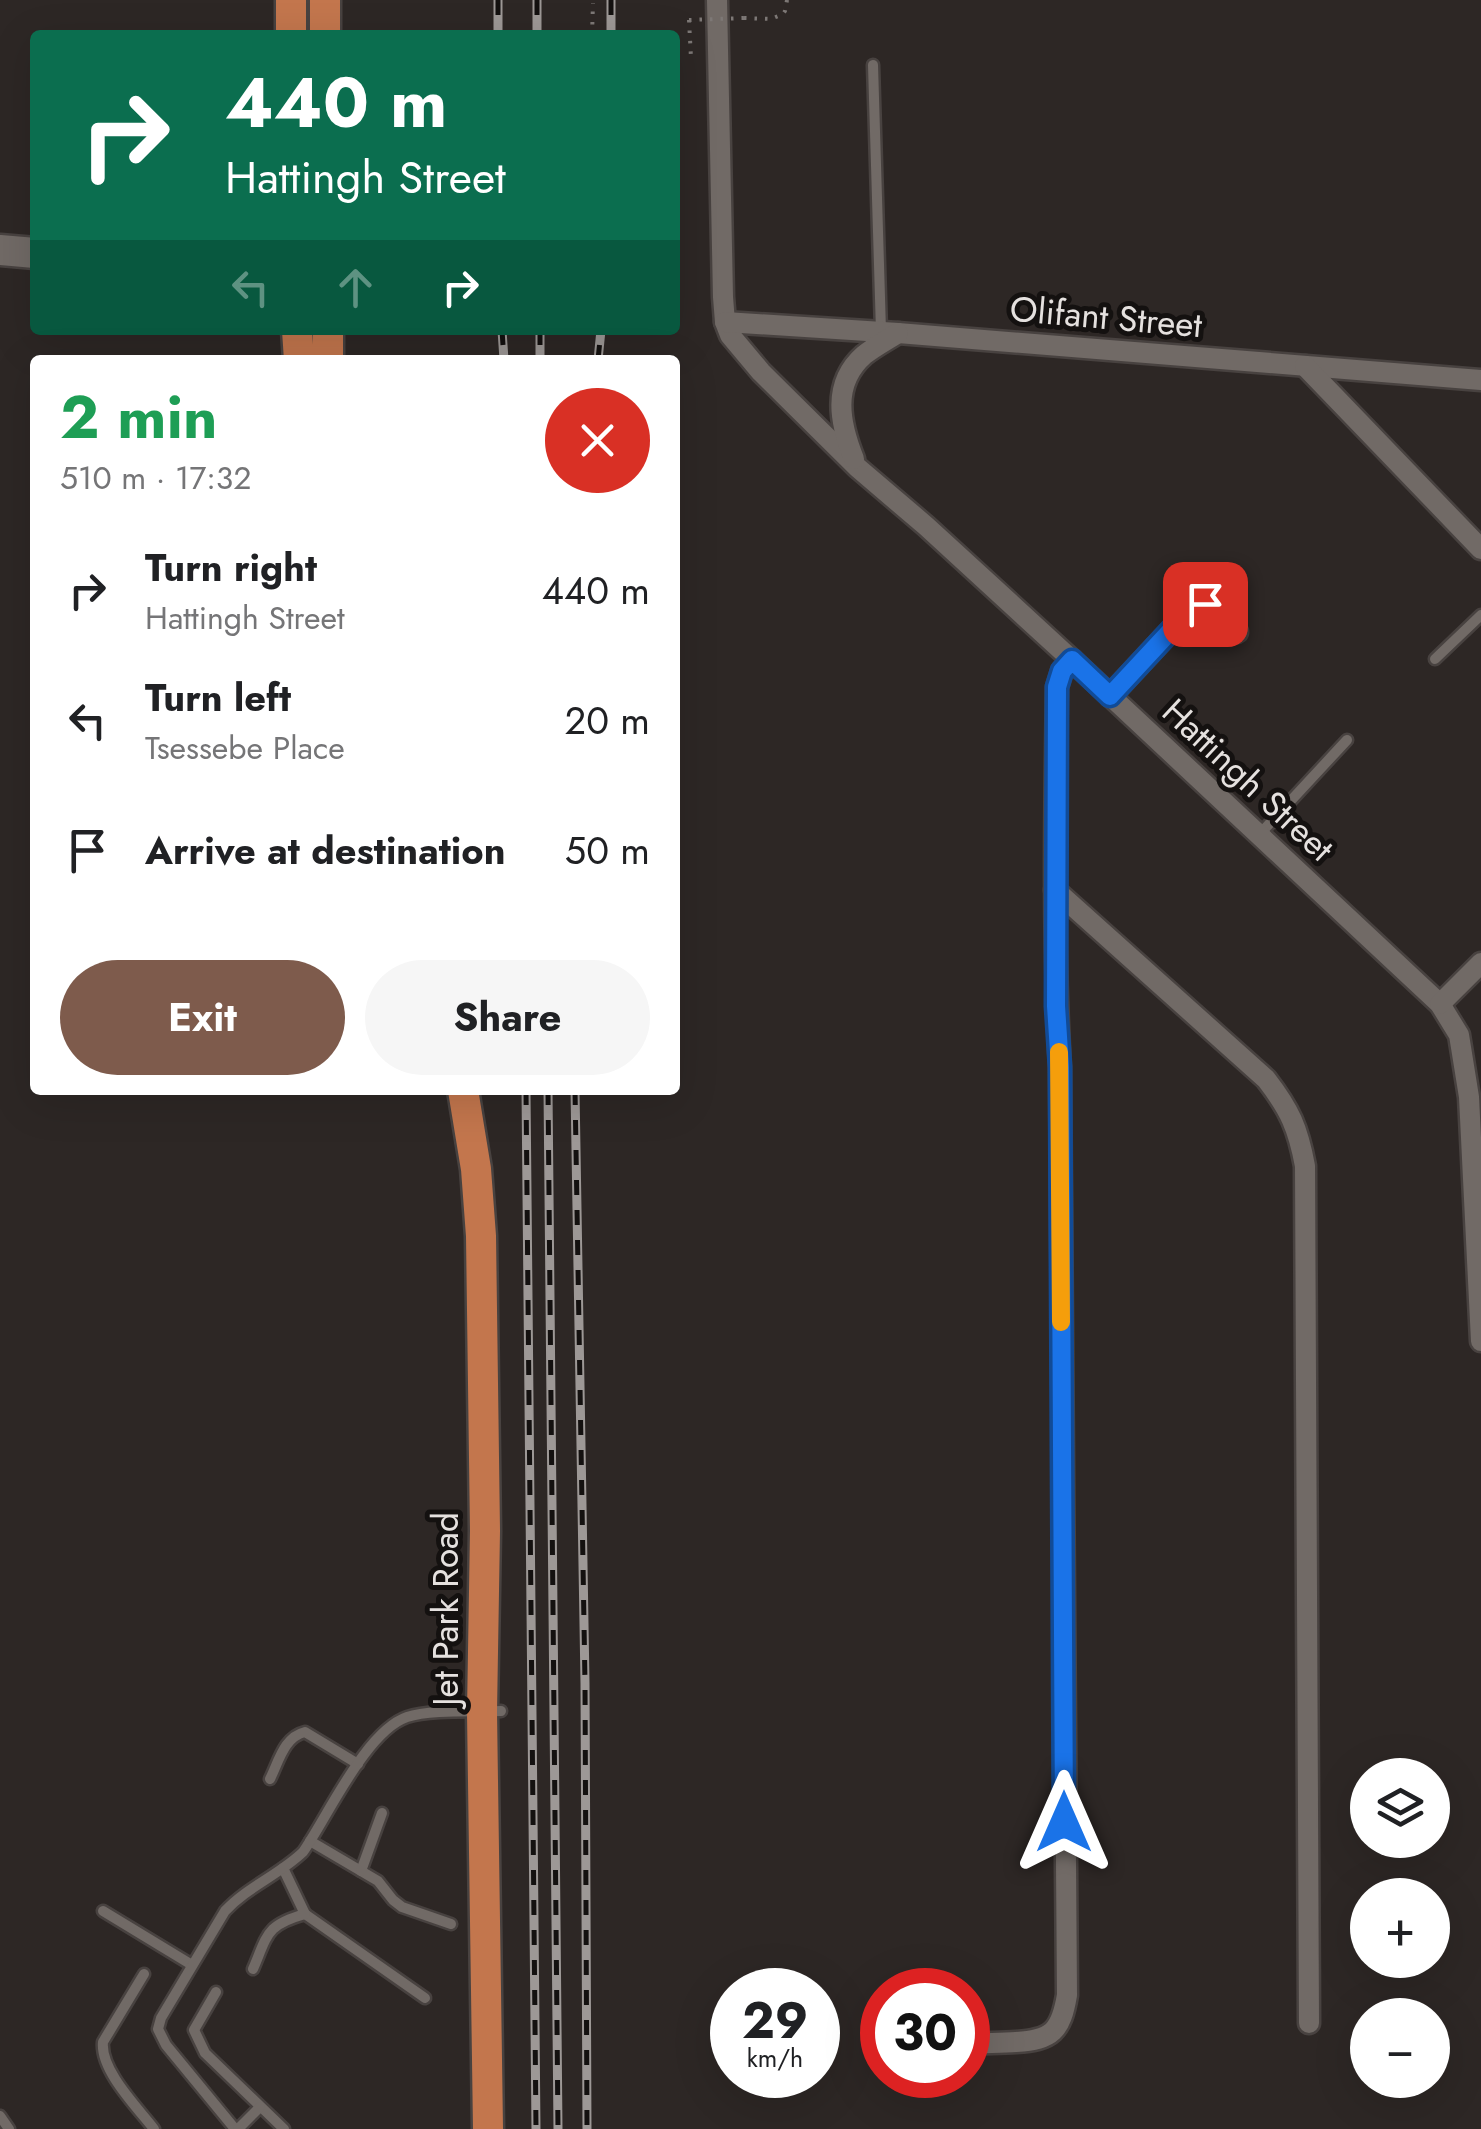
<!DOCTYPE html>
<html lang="en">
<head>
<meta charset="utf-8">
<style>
	body { margin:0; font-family:Jost,sans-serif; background:#f6f6f6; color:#202124; height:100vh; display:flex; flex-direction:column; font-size:38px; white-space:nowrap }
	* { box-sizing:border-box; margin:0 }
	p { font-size:32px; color:#757577 }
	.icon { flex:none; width:55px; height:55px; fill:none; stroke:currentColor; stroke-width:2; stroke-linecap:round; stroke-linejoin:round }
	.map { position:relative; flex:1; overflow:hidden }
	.drawer { position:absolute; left:30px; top:355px; width:650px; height:740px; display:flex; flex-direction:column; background:#fff; border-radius:10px; box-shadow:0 10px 40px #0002 }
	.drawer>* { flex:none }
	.guide { position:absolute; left:30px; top:30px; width:650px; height:305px; border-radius:10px; box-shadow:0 10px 40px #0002; background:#0b6e4f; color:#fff; overflow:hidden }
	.controls { position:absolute; left:1350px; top:1758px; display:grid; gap:20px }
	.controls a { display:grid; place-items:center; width:100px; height:100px; border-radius:50%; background:#fff; box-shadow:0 10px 40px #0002; font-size:50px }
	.speed { position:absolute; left:710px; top:1968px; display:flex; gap:20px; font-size:50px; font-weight:700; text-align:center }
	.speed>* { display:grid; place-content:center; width:130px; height:130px; border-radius:50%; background:#fff; box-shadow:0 10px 40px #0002; line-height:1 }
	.speed small { font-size:25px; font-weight:400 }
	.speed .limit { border:15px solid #d22; background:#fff; color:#111 }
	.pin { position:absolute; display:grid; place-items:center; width:85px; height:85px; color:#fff; margin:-42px; border-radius:20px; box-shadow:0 5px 15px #0006 }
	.me { position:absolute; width:110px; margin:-55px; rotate:0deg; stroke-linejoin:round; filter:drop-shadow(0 0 8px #0008) }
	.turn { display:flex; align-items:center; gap:35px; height:210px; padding:0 30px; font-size:45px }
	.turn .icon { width:130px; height:130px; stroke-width:2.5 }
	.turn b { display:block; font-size:70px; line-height:85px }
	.lanes { display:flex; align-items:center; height:95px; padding:0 30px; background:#0003; justify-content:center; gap:50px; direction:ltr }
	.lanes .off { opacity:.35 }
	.round { display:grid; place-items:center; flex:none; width:105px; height:105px; border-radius:52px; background:#f6f6f6 }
	.overview { display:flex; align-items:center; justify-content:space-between; height:170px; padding:0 30px }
	h1 { font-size:60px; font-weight:700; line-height:75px; color:#1e9e55 }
	.action { display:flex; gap:20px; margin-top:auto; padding:20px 30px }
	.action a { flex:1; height:115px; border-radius:60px; background:#7e5b4c; color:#fff; font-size:40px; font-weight:700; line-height:115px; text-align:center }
	.action a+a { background:#f6f6f6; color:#202124 }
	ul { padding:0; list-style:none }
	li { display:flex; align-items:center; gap:30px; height:130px; padding:0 30px }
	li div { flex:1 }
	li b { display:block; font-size:38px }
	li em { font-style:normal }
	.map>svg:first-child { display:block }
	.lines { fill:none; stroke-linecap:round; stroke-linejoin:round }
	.lane-casing { stroke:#484240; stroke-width:15 }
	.street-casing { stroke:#484240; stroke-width:25 }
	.secondary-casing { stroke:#484240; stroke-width:35 }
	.primary-casing { stroke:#484240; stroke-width:35 }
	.path { stroke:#7d7876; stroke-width:4; stroke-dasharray:2.5 8; stroke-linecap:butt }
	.lane { stroke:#716a66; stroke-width:10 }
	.street { stroke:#716a66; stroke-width:20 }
	.secondary { stroke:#716a66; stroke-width:30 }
	.primary { stroke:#c3764d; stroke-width:30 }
	.rail-casing { stroke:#9d9896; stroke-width:9 }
	.rail { stroke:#141110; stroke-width:5; stroke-dasharray:15; stroke-linecap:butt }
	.path-bridge { stroke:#7d7876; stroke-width:4; stroke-dasharray:2.5 8; stroke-linecap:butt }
	.route-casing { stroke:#114b97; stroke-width:25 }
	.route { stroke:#1a73e8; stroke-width:18 }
	.slow { stroke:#f59e0b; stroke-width:18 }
	.labels { text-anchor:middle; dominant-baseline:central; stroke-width:10; stroke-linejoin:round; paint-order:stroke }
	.street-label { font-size:35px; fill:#e5e1df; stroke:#141110 }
</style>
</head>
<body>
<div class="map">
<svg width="1481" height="2129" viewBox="0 0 1481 2129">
	<rect width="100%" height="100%" fill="#2d2725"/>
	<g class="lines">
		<g class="lane-casing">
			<g id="lane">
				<path d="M 873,65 L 881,331"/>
				<path d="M 1435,659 L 1481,615"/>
				<path d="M 1259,835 L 1347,740"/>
				<path d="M 270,1779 C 279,1761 284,1737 305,1732 L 358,1764"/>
				<path d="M 310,1841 L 378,1881 L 393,1900 L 402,1907 L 451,1924"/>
				<path d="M 361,1871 L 382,1813"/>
				<path d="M 103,1911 L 192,1965"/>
				<path d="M 305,1914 L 425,1998"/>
				<path d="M 253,1969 C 268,1934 266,1925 305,1914 L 283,1868"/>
				<path d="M 144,1974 L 103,2042 C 100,2070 137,2107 154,2129"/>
				<path d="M 216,1992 L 194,2030 L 205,2053 L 284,2129"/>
				<path d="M 0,2116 L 9,2129"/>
				<path d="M 235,2129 L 166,2045 L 158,2029 L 161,2018 L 225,1911 C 247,1887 279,1875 303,1852 C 328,1816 366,1731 407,1717 C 430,1709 475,1712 501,1711"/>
				<path d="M 238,2129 L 260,2107"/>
			</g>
		</g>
		<g class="street-casing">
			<g id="street">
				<path d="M 717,0 L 723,297 L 725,322 L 730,335 L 761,372 L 858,468 L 926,526 L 1072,660 L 1440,1004 L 1459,1035 L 1469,1097 L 1481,1341"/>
				<path d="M 725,322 L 898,333 L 1481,380"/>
				<path d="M 1305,366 L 1481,549"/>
				<path d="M 854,459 C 840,424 831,384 864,355 C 874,347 887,340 898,333"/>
				<path d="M 1110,696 L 1188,612 C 1215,598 1220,613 1237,632"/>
				<path d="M 1055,890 L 1266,1079 C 1290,1110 1298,1128 1305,1166 L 1309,2023"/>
				<path d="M 1440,1004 L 1481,963"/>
				<path d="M 968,2044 C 984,2043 1000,2043 1016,2042 C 1052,2040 1061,2031 1067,1995 L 1060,1067 C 1053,941 1055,814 1057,687 L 1062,671 L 1072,660"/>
			</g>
		</g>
		<g class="secondary-casing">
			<path id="secondary" d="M 0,250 L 35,253"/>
		</g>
		<g class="primary-casing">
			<g id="primary">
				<path d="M 291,0 L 291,35"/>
				<path d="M 325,0 L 325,35"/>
				<path d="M 297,330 L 299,360"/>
				<path d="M 328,330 L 328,360"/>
				<path d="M 463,1090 L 476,1169 L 481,1236 L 485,1531 L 482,1712 L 488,2129"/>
			</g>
		</g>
		<g class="path">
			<path d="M 744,18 L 771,19 L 783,14 L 785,11 L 787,0"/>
			<path d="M 689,20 L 691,58"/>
			<path d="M 648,34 L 648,35"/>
			<path d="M 592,35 L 593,3"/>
		</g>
		<use href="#lane" class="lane"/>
		<use href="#street" class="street"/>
		<use href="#secondary" class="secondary"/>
		<use href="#primary" class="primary"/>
		<g class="rail-casing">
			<g id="rail">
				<path d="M 498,0 L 498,35"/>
				<path d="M 537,0 L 537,35"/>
				<path d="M 611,0 L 611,35"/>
				<path d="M 502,330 L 504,360"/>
				<path d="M 540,330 L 540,360"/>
				<path d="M 598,360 L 601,330"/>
				<path d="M 526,1090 L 536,2129"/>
				<path d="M 548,1090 L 558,2129"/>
				<path d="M 575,1090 L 585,1683 L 587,2129"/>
			</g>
		</g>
		<use href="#rail" class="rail"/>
		<g class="path-bridge">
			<path d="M 689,20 L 744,18"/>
			<path d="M 593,35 L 648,34"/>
		</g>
	</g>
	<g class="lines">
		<g class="route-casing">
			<path id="route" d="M 1064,1822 L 1060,1067 L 1056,1006 L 1057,687 L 1062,671 L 1072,660 L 1110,696 L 1188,612 L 1205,604"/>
		</g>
		<use href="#route" class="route"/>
		<path class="slow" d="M 1059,1052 L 1061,1322"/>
	</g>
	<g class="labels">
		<g class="street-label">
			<text transform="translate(1106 317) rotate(5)">Olifant Street</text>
			<text transform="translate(1248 780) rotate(43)">Hattingh Street</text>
			<text transform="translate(446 1609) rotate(-90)">Jet Park Road</text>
		</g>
	</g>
</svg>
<div class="controls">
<a><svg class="icon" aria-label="layers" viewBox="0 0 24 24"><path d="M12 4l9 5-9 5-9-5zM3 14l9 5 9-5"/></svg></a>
<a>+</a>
<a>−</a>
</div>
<div class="speed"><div>29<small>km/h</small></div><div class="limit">30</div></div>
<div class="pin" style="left:1205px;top:604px;background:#d93025"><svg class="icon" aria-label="arrive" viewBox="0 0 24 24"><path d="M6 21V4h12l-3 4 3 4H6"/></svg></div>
<svg class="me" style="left:1064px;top:1822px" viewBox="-20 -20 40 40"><path d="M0-17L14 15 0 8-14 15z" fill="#1a73e8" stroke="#fff" stroke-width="4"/></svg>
<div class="guide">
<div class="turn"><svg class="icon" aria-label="right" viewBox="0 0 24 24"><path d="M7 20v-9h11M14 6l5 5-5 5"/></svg><div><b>440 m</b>Hattingh Street</div></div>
<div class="lanes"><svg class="icon off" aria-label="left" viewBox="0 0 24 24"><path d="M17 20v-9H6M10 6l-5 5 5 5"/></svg><svg class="icon off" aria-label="ahead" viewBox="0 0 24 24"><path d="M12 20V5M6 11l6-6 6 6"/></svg><svg class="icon" aria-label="right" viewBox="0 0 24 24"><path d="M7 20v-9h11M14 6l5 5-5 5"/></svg></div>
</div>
<section class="drawer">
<div class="overview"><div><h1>2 min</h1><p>510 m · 17:32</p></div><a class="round" style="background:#d93025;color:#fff"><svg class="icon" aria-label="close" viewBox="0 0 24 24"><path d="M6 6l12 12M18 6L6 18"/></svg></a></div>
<ul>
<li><svg class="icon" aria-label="right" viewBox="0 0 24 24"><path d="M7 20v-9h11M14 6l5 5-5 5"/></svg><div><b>Turn right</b><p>Hattingh Street</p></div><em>440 m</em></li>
<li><svg class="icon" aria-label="left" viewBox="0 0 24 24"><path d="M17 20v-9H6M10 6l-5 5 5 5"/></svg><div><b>Turn left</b><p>Tsessebe Place</p></div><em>20 m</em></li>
<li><svg class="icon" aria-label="arrive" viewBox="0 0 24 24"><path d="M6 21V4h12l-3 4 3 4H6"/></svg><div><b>Arrive at destination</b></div><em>50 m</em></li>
</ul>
<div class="action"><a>Exit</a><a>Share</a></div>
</section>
</div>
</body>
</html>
